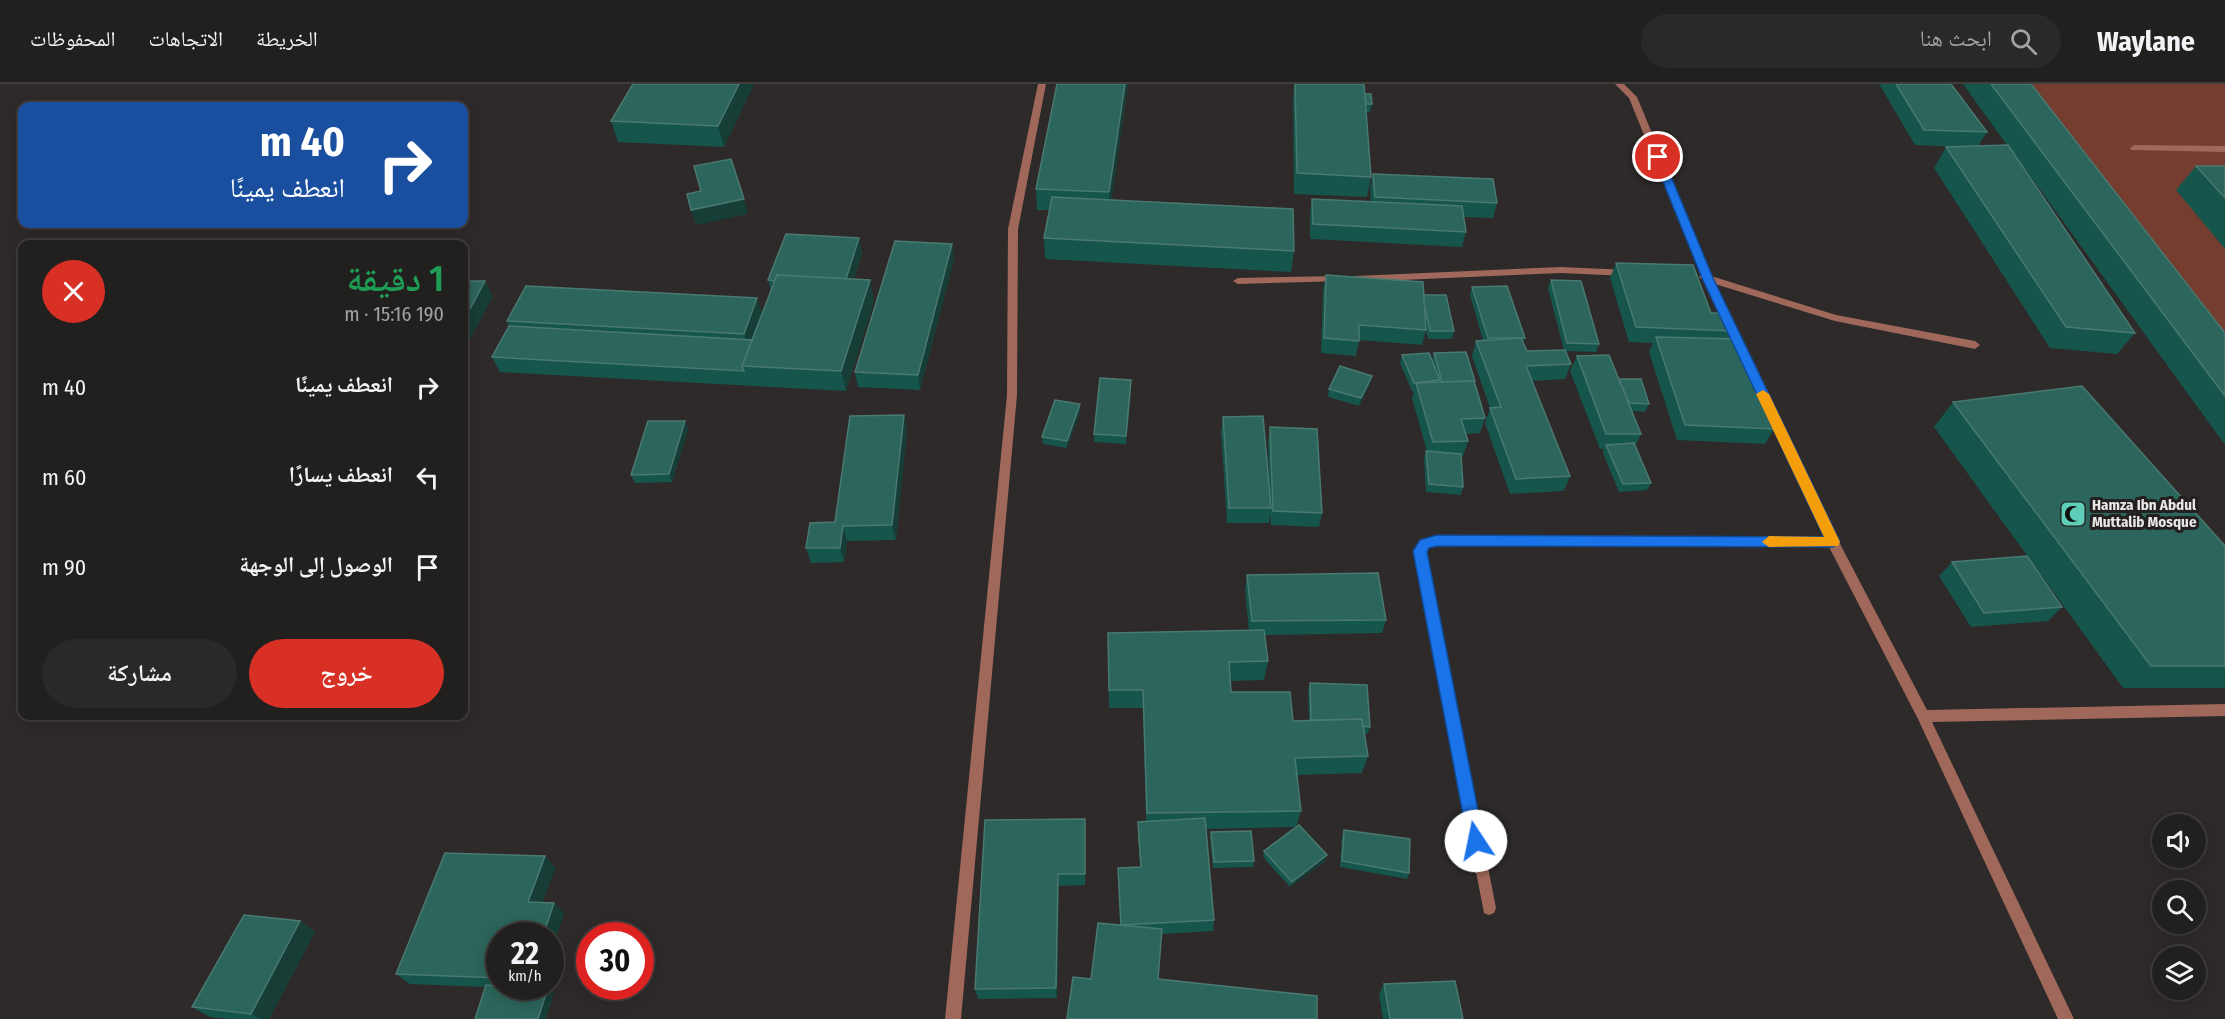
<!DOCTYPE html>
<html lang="ar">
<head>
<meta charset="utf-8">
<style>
	body { margin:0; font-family:"Fira Sans Condensed","Noto Naskh Arabic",sans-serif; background:#2a2828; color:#f1f3f6; direction:rtl; height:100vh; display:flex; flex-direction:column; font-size:22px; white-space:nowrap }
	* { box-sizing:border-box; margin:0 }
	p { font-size:20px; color:#a2a3a4 }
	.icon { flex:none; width:33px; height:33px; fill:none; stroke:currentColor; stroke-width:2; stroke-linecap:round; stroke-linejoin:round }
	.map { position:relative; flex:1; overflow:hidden; direction:ltr }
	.details { position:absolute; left:18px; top:156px; width:450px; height:480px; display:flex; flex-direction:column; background:#22201f; border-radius:12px; box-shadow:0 3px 15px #0003,0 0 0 2px #3f3e3d; direction:rtl }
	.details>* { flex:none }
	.guide { position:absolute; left:18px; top:18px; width:450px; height:126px; border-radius:12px; box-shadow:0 3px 15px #0003,0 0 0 2px #3f3e3d; direction:rtl; background:#1a4fa0; color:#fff; overflow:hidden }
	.buttons { position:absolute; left:2152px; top:730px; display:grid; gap:12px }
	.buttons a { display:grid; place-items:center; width:54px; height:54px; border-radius:50%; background:#22201f; box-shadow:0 3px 15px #0003,0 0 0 2px #3f3e3d; font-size:30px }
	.speed { position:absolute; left:486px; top:838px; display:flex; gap:12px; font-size:30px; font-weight:700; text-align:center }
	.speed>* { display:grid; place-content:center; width:78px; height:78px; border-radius:50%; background:#22201f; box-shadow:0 3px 15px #0003,0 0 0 2px #3f3e3d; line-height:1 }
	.speed small { font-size:15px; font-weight:400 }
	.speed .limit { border:9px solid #d22; background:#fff; color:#111 }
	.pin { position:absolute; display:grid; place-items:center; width:51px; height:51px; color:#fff; margin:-26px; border:3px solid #fff; border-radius:50%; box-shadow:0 2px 6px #0007 }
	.me { position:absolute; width:66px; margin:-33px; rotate:349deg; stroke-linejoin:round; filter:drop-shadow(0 0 4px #0008) }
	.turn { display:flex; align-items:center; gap:21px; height:126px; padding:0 24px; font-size:27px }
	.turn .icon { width:78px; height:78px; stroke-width:2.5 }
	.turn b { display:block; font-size:42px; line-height:51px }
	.round { display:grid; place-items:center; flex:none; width:63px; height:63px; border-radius:32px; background:#2a2828 }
	.overview { display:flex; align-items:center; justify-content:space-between; height:102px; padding:0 24px }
	h1 { font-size:36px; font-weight:600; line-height:45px; color:#1e9e55 }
	.cta { display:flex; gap:12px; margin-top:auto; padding:12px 24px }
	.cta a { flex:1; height:69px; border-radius:36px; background:#d93025; color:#fff; font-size:24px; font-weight:600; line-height:69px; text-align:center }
	.cta a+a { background:#2a2828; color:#f1f3f6 }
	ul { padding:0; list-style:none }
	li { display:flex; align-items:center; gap:18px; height:90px; padding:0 24px }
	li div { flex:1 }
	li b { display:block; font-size:22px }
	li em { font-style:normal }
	header { display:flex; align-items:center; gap:36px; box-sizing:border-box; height:84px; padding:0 30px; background:#22201f; border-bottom:2px solid #3f3e3d }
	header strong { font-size:28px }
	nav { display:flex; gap:33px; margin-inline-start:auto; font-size:21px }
	.search { width:420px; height:54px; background:#2a2828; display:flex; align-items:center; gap:15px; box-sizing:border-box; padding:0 21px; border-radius:33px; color:#a2a3a4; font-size:22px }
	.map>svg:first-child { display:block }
	.green { fill:#753c30 }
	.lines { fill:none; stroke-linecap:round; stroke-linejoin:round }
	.lane { fill:#a0685b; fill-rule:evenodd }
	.street { fill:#a0685b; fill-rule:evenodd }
	.wall { fill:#16554b }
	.shaded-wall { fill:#163d36 }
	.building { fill:#2c655b; stroke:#4a7971; stroke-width:1.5 }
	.route { fill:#1a73e8; stroke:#114b97; stroke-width:1.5 }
	.slow { fill:#f59e0b }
	.labels { text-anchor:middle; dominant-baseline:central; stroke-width:6; stroke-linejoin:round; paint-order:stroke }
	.poi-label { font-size:15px; font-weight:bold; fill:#e8e6e6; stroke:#23201f; text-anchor:start }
</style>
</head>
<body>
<header>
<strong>Waylane</strong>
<div class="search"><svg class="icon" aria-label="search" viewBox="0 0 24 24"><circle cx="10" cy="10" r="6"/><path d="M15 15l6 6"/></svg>ابحث هنا</div>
<nav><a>الخريطة</a><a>الاتجاهات</a><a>المحفوظات</a></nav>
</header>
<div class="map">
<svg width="2225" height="935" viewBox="0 0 2225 935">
	<rect width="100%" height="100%" fill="#2d2a29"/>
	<path class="green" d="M 2002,0 L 2225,0 L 2225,296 Z"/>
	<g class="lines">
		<path class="lane" d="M 2134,61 L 2225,62 L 2225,68 L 2131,66 L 2130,64 Z"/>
		<g class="street">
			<path d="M 1038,0 L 1046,0 L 1018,145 L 1017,311 L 961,935 L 945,935 L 1007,311 L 1008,145 Z"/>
			<path d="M 1615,0 L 1624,0 L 1637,13 L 1711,192 L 1836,231 L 1975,257 L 1980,261 L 1975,265 L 1835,237 L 1715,200 L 1839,458 L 1927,626 L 2225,620 L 2225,632 L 1932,638 L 2074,935 L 2058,935 L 1918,635 L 1829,463 L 1437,461 L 1429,463 L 1426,468 L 1496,824 L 1494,829 L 1489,831 L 1484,829 L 1414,467 L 1421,457 L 1437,451 L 1825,453 L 1703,196 L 1699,193 L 1701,191 L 1629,14 Z"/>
			<path d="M 1561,183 L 1627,186 L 1632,189 L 1627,192 L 1561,189 L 1356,198 L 1351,195 L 1356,192 Z"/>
			<path d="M 1339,192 L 1344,195 L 1343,197 L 1238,200 L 1233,197 L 1238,194 Z"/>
		</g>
	</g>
	<g class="wall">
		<path d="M 633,0 L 754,0 L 724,63 L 618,58 L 611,37 Z"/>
		<path d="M 1128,0 L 1111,116 L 1294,167 L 1291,188 L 1045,175 L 1044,154 L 1049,126 L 1037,126 L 1036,105 Z"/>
		<path d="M 1294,0 L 1364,0 L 1365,10 L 1372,20 L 1370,28 L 1366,28 L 1371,93 L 1367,113 L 1294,110 L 1293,14 Z"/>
		<path d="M 1879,0 L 1951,0 L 1987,48 L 1978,62 L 2007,61 L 1963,0 L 2031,0 L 2225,249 L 2225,361 L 2023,82 L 2135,249 L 2117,270 L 2050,264 L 1934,84 L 1946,63 L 1960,63 L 1915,61 Z"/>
		<path d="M 2196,82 L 2225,82 L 2225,165 L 2176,106 Z"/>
		<path d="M 1373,90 L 1497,119 L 1493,134 L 1464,133 L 1466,148 L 1462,163 L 1310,155 L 1310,130 L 1312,115 L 1371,117 L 1370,105 Z"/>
		<path d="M 859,154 L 862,169 L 854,195 L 870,196 L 874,217 L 846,307 L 500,288 L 492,273 L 509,242 L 507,237 L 762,230 L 771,207 L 768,196 Z"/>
		<path d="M 952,160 L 954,175 L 920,306 L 858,303 L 855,288 Z"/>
		<path d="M 1616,179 L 1711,229 L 1733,247 L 1729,255 L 1774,345 L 1765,360 L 1677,356 L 1649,268 L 1653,259 L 1629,258 L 1610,194 Z"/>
		<path d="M 1326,191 L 1424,211 L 1454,247 L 1452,255 L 1428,255 L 1426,246 L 1422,261 L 1359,256 L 1356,272 L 1321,269 L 1323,206 Z"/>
		<path d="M 1551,196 L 1599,260 L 1596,268 L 1565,267 L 1571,280 L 1565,295 L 1532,297 L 1570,392 L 1564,407 L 1510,410 L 1485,339 L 1490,324 L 1472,272 L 1476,257 L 1483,256 L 1470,211 L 1472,203 L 1525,254 L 1523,258 L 1527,267 L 1564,266 L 1548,204 Z"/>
		<path d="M 1434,269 L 1475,297 L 1474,300 L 1485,334 L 1480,349 L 1465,350 L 1468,357 L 1463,372 L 1461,372 L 1463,403 L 1461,411 L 1426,408 L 1424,375 L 1426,367 L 1427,367 L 1412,314 L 1414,307 L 1412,307 L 1400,279 L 1402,271 L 1432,276 Z"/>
		<path d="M 1577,272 L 1619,295 L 1649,320 L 1645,328 L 1632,327 L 1641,350 L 1635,362 L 1651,399 L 1647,406 L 1619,408 L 1603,369 L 1604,365 L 1600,365 L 1570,287 Z"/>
		<path d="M 1372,292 L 1370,300 L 1359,322 L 1328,313 L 1329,305 Z"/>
		<path d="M 1131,304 L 1126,360 L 1094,358 L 1094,350 Z"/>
		<path d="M 1953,318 L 2225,462 L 2225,604 L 2123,604 L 1934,343 Z"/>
		<path d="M 1080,320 L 1080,328 L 1067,364 L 1043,360 L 1042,353 Z"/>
		<path d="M 904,331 L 907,346 L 896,456 L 847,457 L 844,478 L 811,479 L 806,464 L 835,438 Z"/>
		<path d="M 1223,333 L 1269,403 L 1268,358 L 1270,343 L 1322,429 L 1319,443 L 1271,441 L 1270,429 L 1269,439 L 1227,439 L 1221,347 Z"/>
		<path d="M 688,345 L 672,398 L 635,399 L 631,391 Z"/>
		<path d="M 1952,478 L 2062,523 L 2048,537 L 1971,543 L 1939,492 Z"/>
		<path d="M 1247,491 L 1386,536 L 1382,549 L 1265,551 L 1268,577 L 1264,596 L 1230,597 L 1231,608 L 1293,637 L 1309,636 L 1308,606 L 1310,599 L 1370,643 L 1367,650 L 1364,650 L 1368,672 L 1362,689 L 1297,691 L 1301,727 L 1296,743 L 1206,745 L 1214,836 L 1213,847 L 1162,850 L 1091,895 L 1120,841 L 1118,784 L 1140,783 L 1138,750 L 1138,738 L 1146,737 L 1143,624 L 1109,624 L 1108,549 L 1249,546 L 1245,505 Z"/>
		<path d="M 1085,735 L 1085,801 L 1059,802 L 1057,914 L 978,915 L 975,905 Z"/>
		<path d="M 1344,746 L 1409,789 L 1407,795 L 1340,783 L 1342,752 Z"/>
		<path d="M 1211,748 L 1254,777 L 1253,783 L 1213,784 L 1210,755 Z"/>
		<path d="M 1264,767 L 1325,777 L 1290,803 L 1263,773 Z"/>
		<path d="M 545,772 L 555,784 L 542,818 L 554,819 L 564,830 L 500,852 L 500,903 L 554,909 L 485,903 L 410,900 L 396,890 Z"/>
		<path d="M 300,837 L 315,848 L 269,935 L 230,935 L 210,933 L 192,923 Z"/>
		<path d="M 1384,900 L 1463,935 L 1383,935 L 1379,910 Z"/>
	</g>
	<g class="shaded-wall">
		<path d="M 739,0 L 754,0 L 724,63 L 718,42 Z"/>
		<path d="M 1125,0 L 1128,0 L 1110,129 L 1109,108 Z"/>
		<path d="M 744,115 L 748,130 L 696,141 L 691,126 Z"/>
		<path d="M 859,154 L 862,169 L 847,215 L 844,200 Z"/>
		<path d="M 952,160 L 954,175 L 920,306 L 918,291 Z"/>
		<path d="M 870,196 L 874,217 L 846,307 L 841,287 Z"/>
		<path d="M 485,197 L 493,212 L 464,267 L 464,236 Z"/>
		<path d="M 757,214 L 764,235 L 750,270 L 744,250 Z"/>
		<path d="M 1372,292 L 1370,300 L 1359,322 L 1361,314 Z"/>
		<path d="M 1080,320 L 1080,328 L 1067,364 L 1067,357 Z"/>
		<path d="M 904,331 L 907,346 L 896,456 L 892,441 Z"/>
		<path d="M 685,337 L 688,345 L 672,398 L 669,390 Z"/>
		<path d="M 843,442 L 847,457 L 844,478 L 840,464 Z"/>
		<path d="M 1327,771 L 1325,777 L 1290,803 L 1292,798 Z"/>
		<path d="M 545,772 L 555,784 L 539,829 L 528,818 Z"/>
		<path d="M 1058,790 L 1059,802 L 1057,914 L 1056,904 Z"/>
		<path d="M 554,819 L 564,830 L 550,872 L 550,852 L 543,852 Z"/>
		<path d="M 300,837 L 315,848 L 269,935 L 260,935 L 251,930 Z"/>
		<path d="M 548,903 L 554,909 L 546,935 L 538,935 Z"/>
	</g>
	<g class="building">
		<path d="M 633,0 L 739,0 L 718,42 L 611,37 Z"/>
		<path d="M 1057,0 L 1125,0 L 1109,108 L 1036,105 Z"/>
		<path d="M 1295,0 L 1364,0 L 1371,93 L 1297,89 Z"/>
		<path d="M 1896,0 L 1951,0 L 1987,48 L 1924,46 Z"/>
		<path d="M 1991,0 L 2031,0 L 2225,249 L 2225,312 Z"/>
		<path d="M 1365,10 L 1371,10 L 1372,20 L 1366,20 Z"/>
		<path d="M 2008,61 L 2135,249 L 2066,243 L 1946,63 Z"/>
		<path d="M 731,75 L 744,115 L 691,126 L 687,110 L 701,107 L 694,82 Z"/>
		<path d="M 2196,82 L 2225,82 L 2225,114 Z"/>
		<path d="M 1373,90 L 1493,95 L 1497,119 L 1375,113 Z"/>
		<path d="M 1052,113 L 1293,125 L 1294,167 L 1044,154 Z"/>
		<path d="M 1312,115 L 1462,122 L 1466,148 L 1313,140 Z"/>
		<path d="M 786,150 L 859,154 L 846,195 L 777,191 L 775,197 L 768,196 Z"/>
		<path d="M 895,157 L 952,160 L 918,291 L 855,288 Z"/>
		<path d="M 1616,179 L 1693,181 L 1711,229 L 1727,229 L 1733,247 L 1636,243 Z"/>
		<path d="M 777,191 L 870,196 L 841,287 L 742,282 Z"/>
		<path d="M 1326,191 L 1423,198 L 1426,246 L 1359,241 L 1359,257 L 1324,254 Z"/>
		<path d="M 1551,196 L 1581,197 L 1599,260 L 1567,259 Z"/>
		<path d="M 464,197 L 485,197 L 464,236 Z"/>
		<path d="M 526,202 L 757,214 L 744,250 L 507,237 Z"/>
		<path d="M 1507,202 L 1525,254 L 1488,254 L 1472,203 Z"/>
		<path d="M 1424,211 L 1446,211 L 1454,247 L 1430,247 L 1424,219 Z"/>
		<path d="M 509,242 L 752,256 L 742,282 L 744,287 L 492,273 Z"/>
		<path d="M 1656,253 L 1740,255 L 1774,345 L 1685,341 Z"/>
		<path d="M 1521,254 L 1527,267 L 1565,266 L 1571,280 L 1526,282 L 1570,392 L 1516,395 L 1490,324 L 1501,323 L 1476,257 Z"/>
		<path d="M 1466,268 L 1475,297 L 1442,298 L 1434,269 Z"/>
		<path d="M 1429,269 L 1440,296 L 1414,299 L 1402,271 Z"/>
		<path d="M 1609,271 L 1641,350 L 1606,350 L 1577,272 Z"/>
		<path d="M 1340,282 L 1372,292 L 1361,314 L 1329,305 Z"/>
		<path d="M 1100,294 L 1131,296 L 1126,352 L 1094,350 Z"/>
		<path d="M 1619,295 L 1641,295 L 1649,320 L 1629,319 Z"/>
		<path d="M 1474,297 L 1485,334 L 1461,335 L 1468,357 L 1433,358 L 1416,299 Z"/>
		<path d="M 2082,302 L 2225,462 L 2225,582 L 2151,582 L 1953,318 Z"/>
		<path d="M 1055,316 L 1080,320 L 1067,357 L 1042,353 Z"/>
		<path d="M 904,331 L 892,441 L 843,442 L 840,464 L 806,464 L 810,439 L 835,438 L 850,332 Z"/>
		<path d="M 1263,332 L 1271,424 L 1229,424 L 1223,333 Z"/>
		<path d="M 648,337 L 685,337 L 669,390 L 631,391 Z"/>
		<path d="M 1270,343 L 1317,345 L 1322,429 L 1273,427 Z"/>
		<path d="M 1634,359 L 1651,399 L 1623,400 L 1606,361 Z"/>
		<path d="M 1426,367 L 1461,370 L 1463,403 L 1429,400 Z"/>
		<path d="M 2027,472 L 2062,523 L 1984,529 L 1952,478 Z"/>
		<path d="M 1378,489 L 1386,536 L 1252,537 L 1247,491 Z"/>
		<path d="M 1264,546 L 1268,577 L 1229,578 L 1231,608 L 1290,608 L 1293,637 L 1362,635 L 1368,672 L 1295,674 L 1301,727 L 1147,729 L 1143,606 L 1109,606 L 1108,549 Z"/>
		<path d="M 1310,599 L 1367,601 L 1370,643 L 1363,642 L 1362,635 L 1311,636 Z"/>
		<path d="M 1205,734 L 1214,836 L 1121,841 L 1118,784 L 1141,783 L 1138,738 Z"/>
		<path d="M 1085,735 L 1085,790 L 1058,790 L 1056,904 L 975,905 L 985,736 Z"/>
		<path d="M 1299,741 L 1327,771 L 1292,798 L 1264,767 Z"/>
		<path d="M 1344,746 L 1410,755 L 1409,789 L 1342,777 Z"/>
		<path d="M 1251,747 L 1254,777 L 1214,778 L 1211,748 Z"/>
		<path d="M 445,769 L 545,772 L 528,818 L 554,819 L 543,852 L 500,852 L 500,894 L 396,890 Z"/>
		<path d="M 244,831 L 300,837 L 251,930 L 192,923 Z"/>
		<path d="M 1098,839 L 1162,845 L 1158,895 L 1317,912 L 1317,935 L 1067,935 L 1073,893 L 1091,895 Z"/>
		<path d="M 1455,897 L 1463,935 L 1390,935 L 1384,900 Z"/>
		<path d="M 486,901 L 500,902 L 500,903 L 548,903 L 538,935 L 475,935 Z"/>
	</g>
	<path class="route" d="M 1658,70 L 1663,73 L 1713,194 L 1840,458 L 1833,463 L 1437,462 L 1429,464 L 1427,468 L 1484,757 L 1482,763 L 1476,765 L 1470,763 L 1468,757 L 1413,467 L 1420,456 L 1437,451 L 1824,453 L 1702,194 L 1653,73 Z"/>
	<path class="slow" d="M 1763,306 L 1769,310 L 1840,458 L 1838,462 L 1769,463 L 1762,458 L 1769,452 L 1824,453 L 1756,310 Z"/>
	<defs>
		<g id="mosque-square" transform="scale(1.35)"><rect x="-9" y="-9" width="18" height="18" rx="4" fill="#5eceb8" stroke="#23201f"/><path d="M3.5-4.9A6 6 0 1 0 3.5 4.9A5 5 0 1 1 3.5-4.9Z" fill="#111"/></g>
	</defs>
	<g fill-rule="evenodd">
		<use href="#mosque-square" x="2073" y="430"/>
	</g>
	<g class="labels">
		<g class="poi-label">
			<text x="2092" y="421">Hamza Ibn Abdul<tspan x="2092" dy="17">Muttalib Mosque</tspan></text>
		</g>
	</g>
</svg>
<div class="buttons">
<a><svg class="icon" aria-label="sound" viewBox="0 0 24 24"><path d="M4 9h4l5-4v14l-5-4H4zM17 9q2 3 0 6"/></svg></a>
<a><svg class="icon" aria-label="search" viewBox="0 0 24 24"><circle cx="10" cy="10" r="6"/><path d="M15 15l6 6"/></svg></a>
<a><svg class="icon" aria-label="layers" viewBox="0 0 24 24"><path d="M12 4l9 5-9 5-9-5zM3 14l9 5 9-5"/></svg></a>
</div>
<div class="speed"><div>22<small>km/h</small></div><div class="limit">30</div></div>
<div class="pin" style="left:1658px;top:73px;background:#d93025"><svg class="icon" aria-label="arrive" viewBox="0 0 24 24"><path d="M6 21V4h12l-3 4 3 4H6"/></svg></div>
<svg class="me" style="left:1476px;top:757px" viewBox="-20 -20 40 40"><circle r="19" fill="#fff"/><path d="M0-13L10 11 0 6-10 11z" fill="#1a73e8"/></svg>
<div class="guide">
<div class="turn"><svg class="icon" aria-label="right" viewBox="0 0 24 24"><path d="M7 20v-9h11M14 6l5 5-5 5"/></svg><div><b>40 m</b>انعطف يمينًا</div></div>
</div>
<section class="details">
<div class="overview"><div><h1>1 دقيقة</h1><p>190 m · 15:16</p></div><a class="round" style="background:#d93025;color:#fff"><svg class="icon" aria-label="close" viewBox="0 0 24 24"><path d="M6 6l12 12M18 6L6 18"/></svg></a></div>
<ul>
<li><svg class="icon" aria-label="right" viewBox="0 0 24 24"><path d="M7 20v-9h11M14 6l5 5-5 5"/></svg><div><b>انعطف يمينًا</b></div><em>40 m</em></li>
<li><svg class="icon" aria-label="left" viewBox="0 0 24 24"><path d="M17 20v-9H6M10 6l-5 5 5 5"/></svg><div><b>انعطف يسارًا</b></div><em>60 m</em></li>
<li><svg class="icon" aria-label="arrive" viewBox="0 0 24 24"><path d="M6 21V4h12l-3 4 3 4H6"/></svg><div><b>الوصول إلى الوجهة</b></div><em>90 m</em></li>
</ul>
<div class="cta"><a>خروج</a><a>مشاركة</a></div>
</section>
</div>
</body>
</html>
